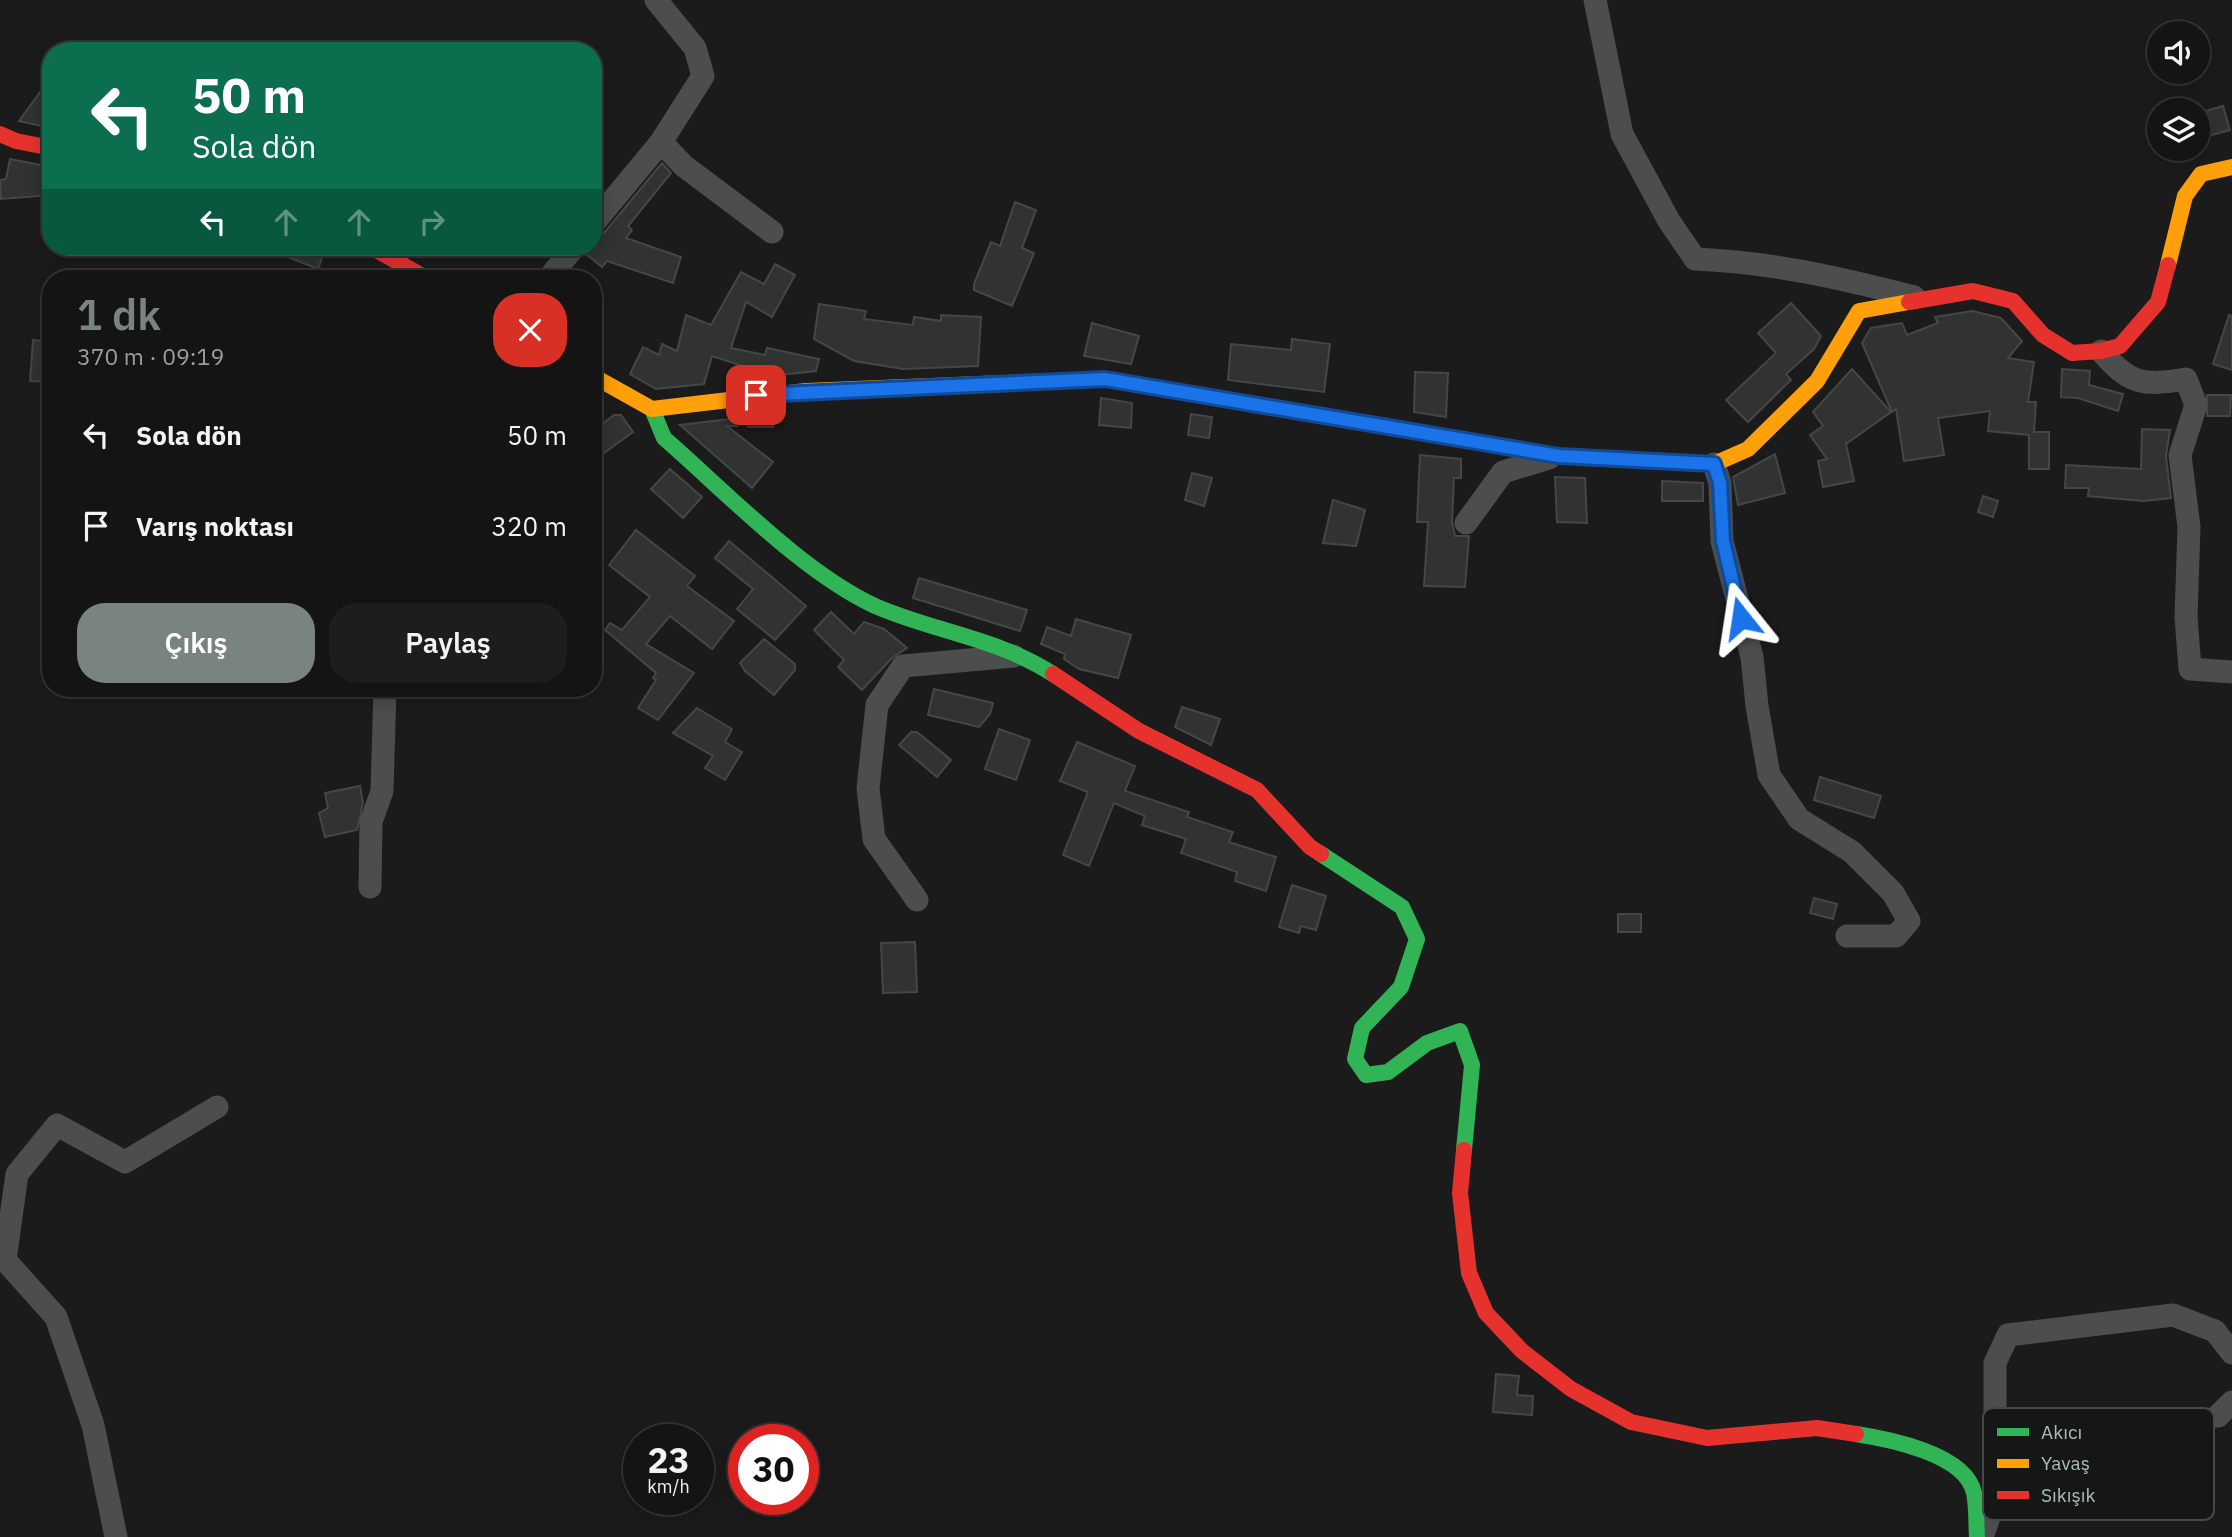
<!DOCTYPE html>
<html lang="tr">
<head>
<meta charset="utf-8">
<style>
	body { margin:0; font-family:"IBM Plex Sans",sans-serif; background:#1d1d1d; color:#f1f3f6; height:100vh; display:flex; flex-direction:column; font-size:26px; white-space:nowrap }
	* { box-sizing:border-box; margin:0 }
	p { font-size:23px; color:#9d9ea0 }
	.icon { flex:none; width:38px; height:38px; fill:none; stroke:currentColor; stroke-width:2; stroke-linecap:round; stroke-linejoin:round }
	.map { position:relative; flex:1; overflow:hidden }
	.sheet { position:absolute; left:42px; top:270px; width:560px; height:427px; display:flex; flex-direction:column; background:#141414; border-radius:28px; box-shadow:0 4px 18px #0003,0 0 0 2px #333334 }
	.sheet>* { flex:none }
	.top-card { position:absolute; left:42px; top:42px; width:560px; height:214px; border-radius:28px; box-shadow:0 4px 18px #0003,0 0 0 2px #333334; background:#0b6e4f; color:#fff; overflow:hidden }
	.tools { position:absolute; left:2147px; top:21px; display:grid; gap:14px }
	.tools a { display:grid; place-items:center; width:63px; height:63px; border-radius:50%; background:#141414; box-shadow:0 4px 18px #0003,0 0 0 2px #333334; font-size:35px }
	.speed { position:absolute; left:623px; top:1424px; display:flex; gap:14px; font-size:35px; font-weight:700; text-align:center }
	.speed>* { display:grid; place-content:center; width:91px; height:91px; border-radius:50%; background:#141414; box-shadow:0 4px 18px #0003,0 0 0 2px #333334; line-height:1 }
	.speed small { font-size:18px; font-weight:400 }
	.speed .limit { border:10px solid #d22; background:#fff; color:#111 }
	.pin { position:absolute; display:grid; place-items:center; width:60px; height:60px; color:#fff; margin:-30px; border-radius:14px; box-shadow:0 4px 10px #0006 }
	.me { position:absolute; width:77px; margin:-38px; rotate:345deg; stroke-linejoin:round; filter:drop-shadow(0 0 5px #0008) }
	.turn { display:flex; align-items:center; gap:24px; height:147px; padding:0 35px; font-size:32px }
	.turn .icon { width:91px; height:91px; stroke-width:2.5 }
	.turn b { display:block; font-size:49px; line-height:60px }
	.lanes { display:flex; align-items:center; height:66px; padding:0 35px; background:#0003; justify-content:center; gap:35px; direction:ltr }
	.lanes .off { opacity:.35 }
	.round { display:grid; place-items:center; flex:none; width:74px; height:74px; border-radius:28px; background:#1d1d1d }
	.overview { display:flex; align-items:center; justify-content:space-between; height:119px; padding:0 35px }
	h1 { font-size:42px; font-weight:600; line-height:52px; color:#798480 }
	.action { display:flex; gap:14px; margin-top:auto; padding:14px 35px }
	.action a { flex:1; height:80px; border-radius:28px; background:#798480; color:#fff; font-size:28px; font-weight:600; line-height:80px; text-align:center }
	.action a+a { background:#1d1d1d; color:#f1f3f6 }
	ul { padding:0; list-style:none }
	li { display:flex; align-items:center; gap:21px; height:91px; padding:0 35px }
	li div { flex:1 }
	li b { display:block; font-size:26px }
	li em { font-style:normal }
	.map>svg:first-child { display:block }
	.building { fill:#313333; stroke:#434746; stroke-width:2 }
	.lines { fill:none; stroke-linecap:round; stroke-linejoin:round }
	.street { stroke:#4b4e4d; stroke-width:23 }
	.fast { stroke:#30b455; stroke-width:16 }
	.slow { stroke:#ff9f0a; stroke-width:16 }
	.jam { stroke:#e5322d; stroke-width:16 }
	.route-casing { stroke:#114b97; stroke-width:18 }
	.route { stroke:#1a73e8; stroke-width:12 }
	.key { fill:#151717; stroke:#424947; stroke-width:2 }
	.key-label { font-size:19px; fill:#acbcb6 }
</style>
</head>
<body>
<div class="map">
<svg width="2232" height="1537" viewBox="0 0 2232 1537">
	<rect width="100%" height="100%" fill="#1b1b1b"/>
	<g class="building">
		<path d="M 51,77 L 51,128 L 19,121 Z"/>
		<path d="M 2223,106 L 2230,130 L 2198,139 L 2198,113 Z"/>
		<path d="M 10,159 L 51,167 L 51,195 L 1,199 L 0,180 L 6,179 Z"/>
		<path d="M 662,163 L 671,173 L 628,226 L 632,230 L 626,238 L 681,257 L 673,283 L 607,261 L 602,267 L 586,254 L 588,247 L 593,247 L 593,238 L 604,233 Z"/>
		<path d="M 1015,202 L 1036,210 L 1022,248 L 1034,253 L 1012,306 L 974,290 L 974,284 L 991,242 L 1000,246 Z"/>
		<path d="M 263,247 L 326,247 L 318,269 Z"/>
		<path d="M 775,264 L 795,275 L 772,317 L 746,302 L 731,348 L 765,355 L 767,348 L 819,359 L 816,371 L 745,379 L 740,378 L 743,366 L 712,356 L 704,384 L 656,389 L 630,374 L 643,347 L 659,355 L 662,344 L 677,351 L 686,315 L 711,325 L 741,272 L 764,284 Z"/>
		<path d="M 1791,303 L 1821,336 L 1814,349 L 1786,374 L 1791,380 L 1748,422 L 1726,400 L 1776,353 L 1758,333 Z"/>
		<path d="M 819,304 L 866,311 L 864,319 L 913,325 L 914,317 L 941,321 L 941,315 L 981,317 L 978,366 L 903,369 L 854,361 L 814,339 Z"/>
		<path d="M 1972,311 L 2001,318 L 2022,341 L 2008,358 L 2034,362 L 2028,402 L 2036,402 L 2034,432 L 2049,432 L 2049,469 L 2029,469 L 2029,435 L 1988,431 L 1990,411 L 1938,418 L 1944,455 L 1904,461 L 1896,409 L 1892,412 L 1862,343 L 1871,328 L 1902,323 L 1907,335 L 1938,323 L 1935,317 Z"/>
		<path d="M 2229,315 L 2232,316 L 2232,370 L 2213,364 Z"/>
		<path d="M 1092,323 L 1139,336 L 1131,364 L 1084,356 Z"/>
		<path d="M 1292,339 L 1330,344 L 1324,392 L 1228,380 L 1231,344 L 1291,350 Z"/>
		<path d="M 33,340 L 51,342 L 51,382 L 30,381 Z"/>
		<path d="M 1852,369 L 1891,412 L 1846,444 L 1854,481 L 1823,487 L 1818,461 L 1827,459 L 1810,435 L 1823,426 L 1813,412 Z"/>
		<path d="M 2062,369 L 2090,371 L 2089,385 L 2123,394 L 2118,411 L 2078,398 L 2061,397 Z"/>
		<path d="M 1415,372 L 1448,373 L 1446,417 L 1414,412 Z"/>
		<path d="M 2207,395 L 2231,395 L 2230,416 L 2207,416 Z"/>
		<path d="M 1101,398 L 1132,403 L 1131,428 L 1099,425 Z"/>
		<path d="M 773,414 L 773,427 L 748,427 L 749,417 Z"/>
		<path d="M 1191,414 L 1212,417 L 1209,438 L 1188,435 Z"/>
		<path d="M 614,415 L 621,415 L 633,432 L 593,461 L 593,431 Z"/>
		<path d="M 729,419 L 737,426 L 727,426 L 773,462 L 752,488 L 680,425 Z"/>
		<path d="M 2142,429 L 2170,430 L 2166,456 L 2171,498 L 2143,501 L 2088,496 L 2089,488 L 2065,488 L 2066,465 L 2141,469 Z"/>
		<path d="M 1775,454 L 1785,493 L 1738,505 L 1733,477 Z"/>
		<path d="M 1420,455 L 1461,459 L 1461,478 L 1454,478 L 1452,522 L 1455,536 L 1469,536 L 1465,587 L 1424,586 L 1428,522 L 1417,522 Z"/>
		<path d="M 670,469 L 702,497 L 683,518 L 651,489 Z"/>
		<path d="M 1192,473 L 1212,478 L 1204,506 L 1185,500 Z"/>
		<path d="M 1555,477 L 1585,478 L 1587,523 L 1557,522 Z"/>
		<path d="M 1662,481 L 1703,483 L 1703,501 L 1662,501 Z"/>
		<path d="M 1983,496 L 1998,501 L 1993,517 L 1978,512 Z"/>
		<path d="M 1333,500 L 1365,510 L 1356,546 L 1323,543 Z"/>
		<path d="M 636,530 L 695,576 L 687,586 L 734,621 L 712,649 L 670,616 L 646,644 L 694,673 L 658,720 L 638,708 L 656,680 L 653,678 L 656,673 L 605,630 L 610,623 L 622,630 L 650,597 L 609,565 Z"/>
		<path d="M 729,541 L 806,606 L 775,640 L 737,609 L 753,589 L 715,558 Z"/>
		<path d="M 919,578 L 1027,610 L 1020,631 L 913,598 Z"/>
		<path d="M 831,612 L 854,634 L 864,622 L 884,629 L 907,648 L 892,658 L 862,690 L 838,667 L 844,660 L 814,630 Z"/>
		<path d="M 1076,619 L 1131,635 L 1118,678 L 1079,669 L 1064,659 L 1065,654 L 1041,644 L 1047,627 L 1071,636 Z"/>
		<path d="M 764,639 L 795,664 L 795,670 L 774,695 L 745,671 L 740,663 Z"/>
		<path d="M 934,689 L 993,703 L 990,714 L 979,727 L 928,715 Z"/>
		<path d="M 1182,707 L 1220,719 L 1211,745 L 1175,727 Z"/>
		<path d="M 697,708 L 732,729 L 725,742 L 742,752 L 725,780 L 705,768 L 713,756 L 673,733 Z"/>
		<path d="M 999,729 L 1030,740 L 1016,780 L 985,769 Z"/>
		<path d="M 911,732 L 917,732 L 951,760 L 937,777 L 899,745 Z"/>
		<path d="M 1077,742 L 1135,766 L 1125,791 L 1189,812 L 1187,817 L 1233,832 L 1229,842 L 1276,857 L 1266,891 L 1235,881 L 1237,872 L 1181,853 L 1186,839 L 1142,825 L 1145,816 L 1114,803 L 1089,866 L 1063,855 L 1088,792 L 1060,781 Z"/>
		<path d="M 1820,777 L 1881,796 L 1874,818 L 1814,800 Z"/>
		<path d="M 360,786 L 363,803 L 357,830 L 325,837 L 319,813 L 328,808 L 325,793 Z"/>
		<path d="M 1292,885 L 1326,896 L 1316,930 L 1301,926 L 1299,933 L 1279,927 Z"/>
		<path d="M 1814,898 L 1837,904 L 1833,919 L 1810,913 Z"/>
		<rect x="1618" y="914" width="23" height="18"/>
		<path d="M 915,942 L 917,992 L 883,993 L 881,943 Z"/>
		<path d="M 1496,1374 L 1519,1376 L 1517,1395 L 1533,1396 L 1532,1415 L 1493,1412 Z"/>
	</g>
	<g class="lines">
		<g class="street">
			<path d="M 1595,0 L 1622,134 L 1669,221 L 1695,259 C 1771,262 1841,278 1914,297"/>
			<path d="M 661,142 L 684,166 L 772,232"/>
			<path d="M 593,224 L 661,142 L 703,76 L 695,48 L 656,0"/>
			<path d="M 549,278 L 574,247"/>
			<path d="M 2101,351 C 2130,385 2143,386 2186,379 L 2196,405 L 2180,455 L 2189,527 L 2186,617 L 2190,669 L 2232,672"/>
			<path d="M 1714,464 L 1720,483 L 1722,541 L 1752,657 L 1757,706 L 1769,775 L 1799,819 L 1852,852 L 1893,893 L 1909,921 L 1896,936 L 1847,936"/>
			<path d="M 1466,523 L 1503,472 L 1549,458"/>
			<path d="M 370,887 L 371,822 L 382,791 L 385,688"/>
			<path d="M 917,900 L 874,839 L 868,788 L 877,705 L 903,666 L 1014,656"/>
			<path d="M 2218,1416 L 2232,1402"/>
			<path d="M 116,1537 L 93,1425 L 56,1317 L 5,1260 L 17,1174 L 57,1125 L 125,1162 L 217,1107"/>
			<path d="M 1982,1537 L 1995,1500 L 1995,1363 L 2008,1335 L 2173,1315 L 2215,1331 L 2232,1353"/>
		</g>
		<g class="fast">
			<path d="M 652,409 L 664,438 C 726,492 802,572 875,606 C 935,632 997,638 1053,674"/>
			<path d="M 1321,854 L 1402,907 L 1417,939 L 1401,987 L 1362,1028 L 1355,1059 L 1366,1075 L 1388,1072 L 1427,1043 L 1460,1031 L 1472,1065 L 1464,1150"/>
			<path d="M 1856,1434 C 1889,1439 1966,1454 1974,1493 C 1977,1507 1976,1523 1977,1537"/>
		</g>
		<g class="slow">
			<path d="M 2168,265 L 2185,196 L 2201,174 L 2232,167"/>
			<path d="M 593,376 L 652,409 L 806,391 L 1105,379 L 1159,388"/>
			<path d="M 1583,457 L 1714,464 L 1748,449 L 1817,381 L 1859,311 L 1909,302"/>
		</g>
		<g class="jam">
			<path d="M 0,134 L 16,141 L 51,148"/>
			<path d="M 371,247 L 426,278"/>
			<path d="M 1909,302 L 1973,291 L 2013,301 L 2043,335 L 2072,353 L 2101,351 L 2120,346 L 2158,302 L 2168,265"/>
			<path d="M 1159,388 L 1559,456 L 1583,457"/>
			<path d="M 1053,674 L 1139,731 L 1257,790 L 1310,847 L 1321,854"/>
			<path d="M 1464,1150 L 1460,1193 L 1469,1273 L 1486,1313 L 1522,1351 L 1571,1389 L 1631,1422 L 1707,1438 L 1817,1428 L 1856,1434"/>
		</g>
	</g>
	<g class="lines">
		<g class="route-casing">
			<path id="route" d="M 756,395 L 1105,379 L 1559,456 L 1714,464 L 1720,483 L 1723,541 L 1741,618"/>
		</g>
		<use href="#route" class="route"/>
	</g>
	<rect x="1983" y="1408" width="231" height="112" rx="10" class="key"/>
	<rect x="1997" y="1428" width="32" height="8" fill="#30b455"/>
	<rect x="1997" y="1459" width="32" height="9" fill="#ff9f0a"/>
	<rect x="1997" y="1491" width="32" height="8" fill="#e5322d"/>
	<g class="key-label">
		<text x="2041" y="1439">Akıcı</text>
		<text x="2041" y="1470">Yavaş</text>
		<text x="2041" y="1502">Sıkışık</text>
	</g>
</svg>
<div class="tools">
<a><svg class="icon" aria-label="sound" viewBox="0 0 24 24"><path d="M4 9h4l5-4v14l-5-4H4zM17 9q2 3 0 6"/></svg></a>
<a><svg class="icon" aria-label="layers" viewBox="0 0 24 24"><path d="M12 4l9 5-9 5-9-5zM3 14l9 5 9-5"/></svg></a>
</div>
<div class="speed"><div>23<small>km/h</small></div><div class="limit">30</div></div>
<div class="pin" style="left:756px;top:395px;background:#d93025"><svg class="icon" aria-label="arrive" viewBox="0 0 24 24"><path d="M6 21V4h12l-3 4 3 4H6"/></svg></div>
<svg class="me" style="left:1741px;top:618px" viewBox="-20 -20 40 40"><path d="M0-17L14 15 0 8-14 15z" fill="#1a73e8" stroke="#fff" stroke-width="4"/></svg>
<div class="top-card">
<div class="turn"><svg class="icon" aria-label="left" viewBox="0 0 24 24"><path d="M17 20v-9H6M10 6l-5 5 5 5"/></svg><div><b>50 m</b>Sola dön</div></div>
<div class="lanes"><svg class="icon" aria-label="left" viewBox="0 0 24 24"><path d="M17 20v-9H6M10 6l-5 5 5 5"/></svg><svg class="icon off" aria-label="ahead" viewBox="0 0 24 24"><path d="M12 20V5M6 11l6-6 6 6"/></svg><svg class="icon off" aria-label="ahead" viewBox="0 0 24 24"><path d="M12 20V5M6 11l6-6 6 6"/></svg><svg class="icon off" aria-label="right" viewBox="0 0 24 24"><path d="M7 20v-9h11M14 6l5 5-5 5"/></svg></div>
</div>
<section class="sheet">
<div class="overview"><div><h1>1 dk</h1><p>370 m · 09:19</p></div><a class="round" style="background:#d93025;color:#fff"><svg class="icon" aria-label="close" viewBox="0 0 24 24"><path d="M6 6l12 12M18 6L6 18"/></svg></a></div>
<ul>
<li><svg class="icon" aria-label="left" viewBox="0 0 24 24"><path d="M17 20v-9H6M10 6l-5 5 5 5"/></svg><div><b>Sola dön</b></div><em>50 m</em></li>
<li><svg class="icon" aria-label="arrive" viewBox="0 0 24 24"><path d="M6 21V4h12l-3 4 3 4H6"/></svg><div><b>Varış noktası</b></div><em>320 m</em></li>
</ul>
<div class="action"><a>Çıkış</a><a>Paylaş</a></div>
</section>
</div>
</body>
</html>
